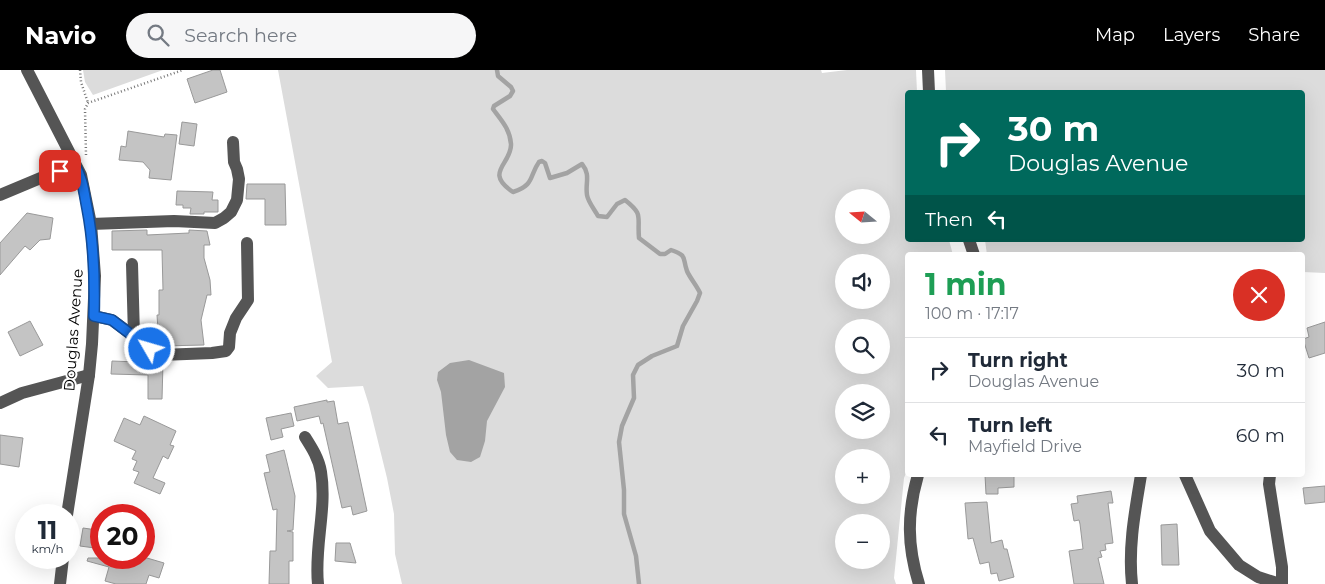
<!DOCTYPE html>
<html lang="en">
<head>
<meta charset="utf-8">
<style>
	body { margin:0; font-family:Montserrat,sans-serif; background:#f6f6f7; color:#1f2937; height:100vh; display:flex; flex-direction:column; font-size:19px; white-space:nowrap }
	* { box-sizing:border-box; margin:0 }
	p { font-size:16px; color:#747a83 }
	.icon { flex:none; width:28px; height:28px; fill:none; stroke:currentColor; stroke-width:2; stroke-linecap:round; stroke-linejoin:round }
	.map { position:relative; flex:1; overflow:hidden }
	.details { position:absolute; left:905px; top:182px; width:400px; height:225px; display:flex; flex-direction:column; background:#fff; border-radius:5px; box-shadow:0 5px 20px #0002 }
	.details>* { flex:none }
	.guide { position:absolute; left:905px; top:20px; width:400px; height:152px; border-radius:5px; box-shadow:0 5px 20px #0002; background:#00695c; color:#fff; overflow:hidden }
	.needle { width:32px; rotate:288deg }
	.buttons { position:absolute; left:835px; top:119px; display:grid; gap:10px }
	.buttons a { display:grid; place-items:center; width:55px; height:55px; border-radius:50%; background:#fff; box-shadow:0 5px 20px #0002; font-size:25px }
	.speed { position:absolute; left:15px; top:434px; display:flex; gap:10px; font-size:25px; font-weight:700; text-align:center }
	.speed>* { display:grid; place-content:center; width:65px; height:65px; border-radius:50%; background:#fff; box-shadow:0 5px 20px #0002; line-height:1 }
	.speed small { font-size:12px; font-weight:400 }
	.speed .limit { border:8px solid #d22; background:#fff; color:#111 }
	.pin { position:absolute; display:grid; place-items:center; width:42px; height:42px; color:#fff; margin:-21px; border-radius:10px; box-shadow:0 2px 8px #0006 }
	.me { position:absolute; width:55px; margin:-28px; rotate:308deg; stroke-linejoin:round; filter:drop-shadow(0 0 4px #0008) }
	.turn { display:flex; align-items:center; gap:18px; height:105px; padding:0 20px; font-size:22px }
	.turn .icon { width:65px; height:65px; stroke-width:2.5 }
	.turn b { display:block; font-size:35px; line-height:42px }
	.then { display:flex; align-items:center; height:48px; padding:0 20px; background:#0003; gap:10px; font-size:19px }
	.round { display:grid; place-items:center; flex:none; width:52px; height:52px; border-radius:26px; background:#f6f6f7 }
	.head { display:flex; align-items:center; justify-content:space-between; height:85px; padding:0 20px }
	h1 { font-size:30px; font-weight:700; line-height:38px; color:#1e9e55 }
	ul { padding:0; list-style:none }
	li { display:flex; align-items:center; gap:15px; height:65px; padding:0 20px; border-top:1px solid #e0e1e3 }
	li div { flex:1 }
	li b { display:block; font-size:19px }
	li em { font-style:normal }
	header { display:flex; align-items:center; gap:30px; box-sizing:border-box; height:70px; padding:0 25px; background:#000; color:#fff }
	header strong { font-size:24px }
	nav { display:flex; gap:28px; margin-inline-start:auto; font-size:18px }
	.search { width:350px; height:45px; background:#f6f6f7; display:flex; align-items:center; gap:12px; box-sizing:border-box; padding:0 18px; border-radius:28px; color:#747a83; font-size:19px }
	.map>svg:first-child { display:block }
	.green { fill:#dcdcdc; fill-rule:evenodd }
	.water { fill:#a3a3a3 }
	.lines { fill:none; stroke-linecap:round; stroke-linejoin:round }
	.stream { stroke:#a3a3a3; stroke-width:4.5 }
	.building { fill:#c4c4c4; stroke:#999 }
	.path { stroke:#777; stroke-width:2.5; stroke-dasharray:1 2.5; stroke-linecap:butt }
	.minor { stroke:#555; stroke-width:12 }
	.route-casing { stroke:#114b97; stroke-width:12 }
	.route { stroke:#1a73e8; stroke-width:9 }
	.labels { text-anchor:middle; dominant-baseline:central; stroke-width:4; stroke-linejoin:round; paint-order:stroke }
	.street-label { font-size:15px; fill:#000; stroke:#fff }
</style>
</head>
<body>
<header>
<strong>Navio</strong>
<div class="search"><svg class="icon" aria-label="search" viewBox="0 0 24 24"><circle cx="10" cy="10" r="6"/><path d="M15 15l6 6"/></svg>Search here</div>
<nav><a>Map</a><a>Layers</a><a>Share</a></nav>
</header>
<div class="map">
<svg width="1325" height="514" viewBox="0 0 1325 514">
	<rect width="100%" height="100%" fill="#fff"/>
	<g class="green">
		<path d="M 83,0 L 163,0 L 93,25 L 85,12 Z"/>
		<path d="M 278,0 L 821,0 L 822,3 L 847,0 L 916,0 L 917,22 L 908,22 L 908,170 L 949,170 L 953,185 L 908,185 L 908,398 L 904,408 L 894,508 L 896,514 L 402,514 L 395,484 L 394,444 L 387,408 L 369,335 L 363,316 L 328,318 L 316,306 L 332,292 ZM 844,128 L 881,128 L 881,165 L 844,165 ZM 844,192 L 881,192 L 881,230 L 844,230 ZM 844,258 L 881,258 L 881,295 L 844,295 ZM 844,322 L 881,322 L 881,360 L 844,360 ZM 844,388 L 881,388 L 881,425 L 844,425 ZM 844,452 L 881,452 L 881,490 L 844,490 Z"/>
		<path d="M 945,0 L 1325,0 L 1325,203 L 1303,202 L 1302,185 L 987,185 L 985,170 L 1302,170 L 1302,22 L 946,22 Z"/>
	</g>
	<path class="water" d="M 469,290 L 504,303 L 505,317 L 487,351 L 485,371 L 480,387 L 471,392 L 457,390 L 450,382 L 446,365 L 441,322 L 437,310 L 438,302 L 450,293 Z"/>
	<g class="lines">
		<path class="stream" d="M 497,0 L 498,6 L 511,17 L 513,21 L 510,26 L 494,36 L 493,39 C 501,50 510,59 511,74 C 512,94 483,102 513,122 C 535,115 529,106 539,92 L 542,91 L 545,93 L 550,108 L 567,103 L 582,94 C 591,105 585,113 587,125 C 588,132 595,140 598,146 L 607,147 L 617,134 L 625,130 C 644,145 637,146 639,168 L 660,184 L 665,184 L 671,180 C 688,186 682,187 687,201 C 690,208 697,216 700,223 L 697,231 L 683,256 L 677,276 L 652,286 L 638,295 L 633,305 L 634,328 L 622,356 L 619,372 L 624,420 L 624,444 L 636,486 L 639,514"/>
	</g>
	<g class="building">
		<path d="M 213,0 L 220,0 L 227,22 L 195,33 L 187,9 Z"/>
		<path d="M 182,52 L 197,54 L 194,76 L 179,74 Z"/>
		<path d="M 128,61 L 164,67 L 165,64 L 177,65 L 171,110 L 149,108 L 150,100 L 143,92 L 119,90 L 121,76 L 126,77 Z"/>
		<path d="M 247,114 L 285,114 L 286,155 L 265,155 L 265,129 L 246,129 Z"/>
		<path d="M 177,121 L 213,122 L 212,130 L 218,130 L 218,142 L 204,142 L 204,144 L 190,144 L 191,138 L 183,138 L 183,135 L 176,135 Z"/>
		<path d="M 27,143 L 53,148 L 50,169 L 40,170 L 30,180 L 25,176 L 0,205 L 0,173 Z"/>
		<path d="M 147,160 L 147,165 L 189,163 L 189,160 L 207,161 L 210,175 L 204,175 L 204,188 L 210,210 L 211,225 L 207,225 L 201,250 L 204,275 L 161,276 L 160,260 L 158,260 L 157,245 L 159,245 L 159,220 L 163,220 L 162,180 L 112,180 L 112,161 Z"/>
		<path d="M 30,251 L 43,275 L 20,286 L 8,262 Z"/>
		<path d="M 1325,252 L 1325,283 L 1309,288 L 1303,269 L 1309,267 L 1307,258 Z"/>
		<path d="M 112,291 L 163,293 L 162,329 L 148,329 L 148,305 L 111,304 Z"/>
		<path d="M 327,330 L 327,332 L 334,331 L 338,354 L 348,352 L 367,441 L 353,445 L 351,436 L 342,438 L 323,353 L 321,354 L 319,346 L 297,351 L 294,337 Z"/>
		<path d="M 291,343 L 294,356 L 281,359 L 283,367 L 271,370 L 266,348 Z"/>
		<path d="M 144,346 L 176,361 L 170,375 L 174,376 L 168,389 L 163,386 L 153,408 L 165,413 L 160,424 L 134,413 L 139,402 L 133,400 L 137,391 L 132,389 L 136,381 L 114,371 L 124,348 L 140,355 Z"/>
		<path d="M 0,365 L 23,368 L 19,397 L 0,394 Z"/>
		<path d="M 284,380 L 295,426 L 293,460 L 287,461 L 293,462 L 293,491 L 289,491 L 289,514 L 269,514 L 270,481 L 276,481 L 277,439 L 273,440 L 264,403 L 270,402 L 266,385 Z"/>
		<path d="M 985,405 L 1014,405 L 1014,417 L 998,418 L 998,424 L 986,424 Z"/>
		<path d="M 1325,416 L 1325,432 L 1305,434 L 1303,418 Z"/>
		<path d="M 1111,421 L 1113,433 L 1108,433 L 1113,473 L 1105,474 L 1106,480 L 1100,481 L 1102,487 L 1098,488 L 1104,514 L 1074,514 L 1069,481 L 1083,479 L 1080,454 L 1079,450 L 1074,451 L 1071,434 L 1078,433 L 1077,426 Z"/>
		<path d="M 987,432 L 991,473 L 1002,470 L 1004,479 L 1007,479 L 1014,507 L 999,511 L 997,503 L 991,504 L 989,492 L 980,494 L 973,468 L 968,469 L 965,433 Z"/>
		<path d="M 1177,454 L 1179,495 L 1162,495 L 1161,455 Z"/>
		<path d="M 83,458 L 97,460 L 95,478 L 80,476 Z"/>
		<path d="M 336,473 L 350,473 L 356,493 L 335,491 Z"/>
		<path d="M 88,488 L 147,488 L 164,493 L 159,508 L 149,505 L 146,514 L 116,514 L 105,511 L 109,497 L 87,491 Z"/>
	</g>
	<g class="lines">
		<g class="path">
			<path d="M 80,0 L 81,12 L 88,33"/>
			<path d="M 86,85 L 85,39 L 88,33 L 183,0"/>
		</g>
		<g class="minor">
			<path d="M 27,0 L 81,105 L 91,154 L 95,206 L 92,274 L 89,305 L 67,445"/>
			<path d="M 928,0 L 929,22"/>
			<path d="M 0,125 L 74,94"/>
			<path d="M 91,154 L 174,151 L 215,153 L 224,148 L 231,142 L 237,130 L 239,109 L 237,99 L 234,92 L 233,72"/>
			<path d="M 969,170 L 974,185"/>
			<path d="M 132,194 L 134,266"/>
			<path d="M 94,246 L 112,250 L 151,279 L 161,285 L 212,283 L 226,281 L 229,277 L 230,263 L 236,248 L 248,230 L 247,173"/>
			<path d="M 0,333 L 22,323 L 89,305"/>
			<path d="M 305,367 C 312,378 319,389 321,402 C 327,439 314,477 318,514"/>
			<path d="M 918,405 C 907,443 907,476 919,514"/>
			<path d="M 1185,405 L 1210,461 L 1239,495 L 1258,507 L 1280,514"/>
			<path d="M 1270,405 L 1269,414 L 1282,497 L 1282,514"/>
			<path d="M 60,514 L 63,488"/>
			<path d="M 1132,514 C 1128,477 1135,441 1141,405"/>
		</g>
	</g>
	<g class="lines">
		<g class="route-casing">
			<path id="route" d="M 60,101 L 74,94 C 83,108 84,123 87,138 C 94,174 95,210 94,246 L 112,250 L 150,279"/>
		</g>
		<use href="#route" class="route"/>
	</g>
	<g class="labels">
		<g class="street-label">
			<text transform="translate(73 260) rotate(-86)">Douglas Avenue</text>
		</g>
	</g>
</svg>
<div class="buttons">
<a><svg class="needle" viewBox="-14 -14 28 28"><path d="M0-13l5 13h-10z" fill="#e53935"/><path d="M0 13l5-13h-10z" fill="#747a83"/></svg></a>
<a><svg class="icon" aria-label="sound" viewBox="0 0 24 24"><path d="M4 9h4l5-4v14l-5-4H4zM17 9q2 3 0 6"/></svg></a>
<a><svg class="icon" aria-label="search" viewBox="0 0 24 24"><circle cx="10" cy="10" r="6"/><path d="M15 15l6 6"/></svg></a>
<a><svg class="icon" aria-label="layers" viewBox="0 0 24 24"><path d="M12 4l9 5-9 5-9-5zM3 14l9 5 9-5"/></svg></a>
<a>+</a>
<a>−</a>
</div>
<div class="speed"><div>11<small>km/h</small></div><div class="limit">20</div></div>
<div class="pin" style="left:60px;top:101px;background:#d93025"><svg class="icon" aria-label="arrive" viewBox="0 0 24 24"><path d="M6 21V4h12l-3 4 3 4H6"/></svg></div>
<svg class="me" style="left:150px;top:279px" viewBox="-20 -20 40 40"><circle r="17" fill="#1a73e8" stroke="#fff" stroke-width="3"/><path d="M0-11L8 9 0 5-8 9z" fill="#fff"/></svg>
<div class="guide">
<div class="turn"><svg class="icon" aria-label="right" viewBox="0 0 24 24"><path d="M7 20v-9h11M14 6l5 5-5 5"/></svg><div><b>30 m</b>Douglas Avenue</div></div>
<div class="then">Then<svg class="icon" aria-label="left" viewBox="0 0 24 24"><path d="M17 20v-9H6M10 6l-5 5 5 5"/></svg></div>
</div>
<section class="details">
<div class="head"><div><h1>1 min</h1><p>100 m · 17:17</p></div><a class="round" style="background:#d93025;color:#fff"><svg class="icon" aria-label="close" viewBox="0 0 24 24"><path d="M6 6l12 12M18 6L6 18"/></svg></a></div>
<ul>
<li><svg class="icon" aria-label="right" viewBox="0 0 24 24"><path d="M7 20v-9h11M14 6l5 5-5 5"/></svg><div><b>Turn right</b><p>Douglas Avenue</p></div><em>30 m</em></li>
<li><svg class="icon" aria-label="left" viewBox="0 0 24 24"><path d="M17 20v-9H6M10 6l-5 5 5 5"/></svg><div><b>Turn left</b><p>Mayfield Drive</p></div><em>60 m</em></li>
</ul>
</section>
</div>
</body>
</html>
